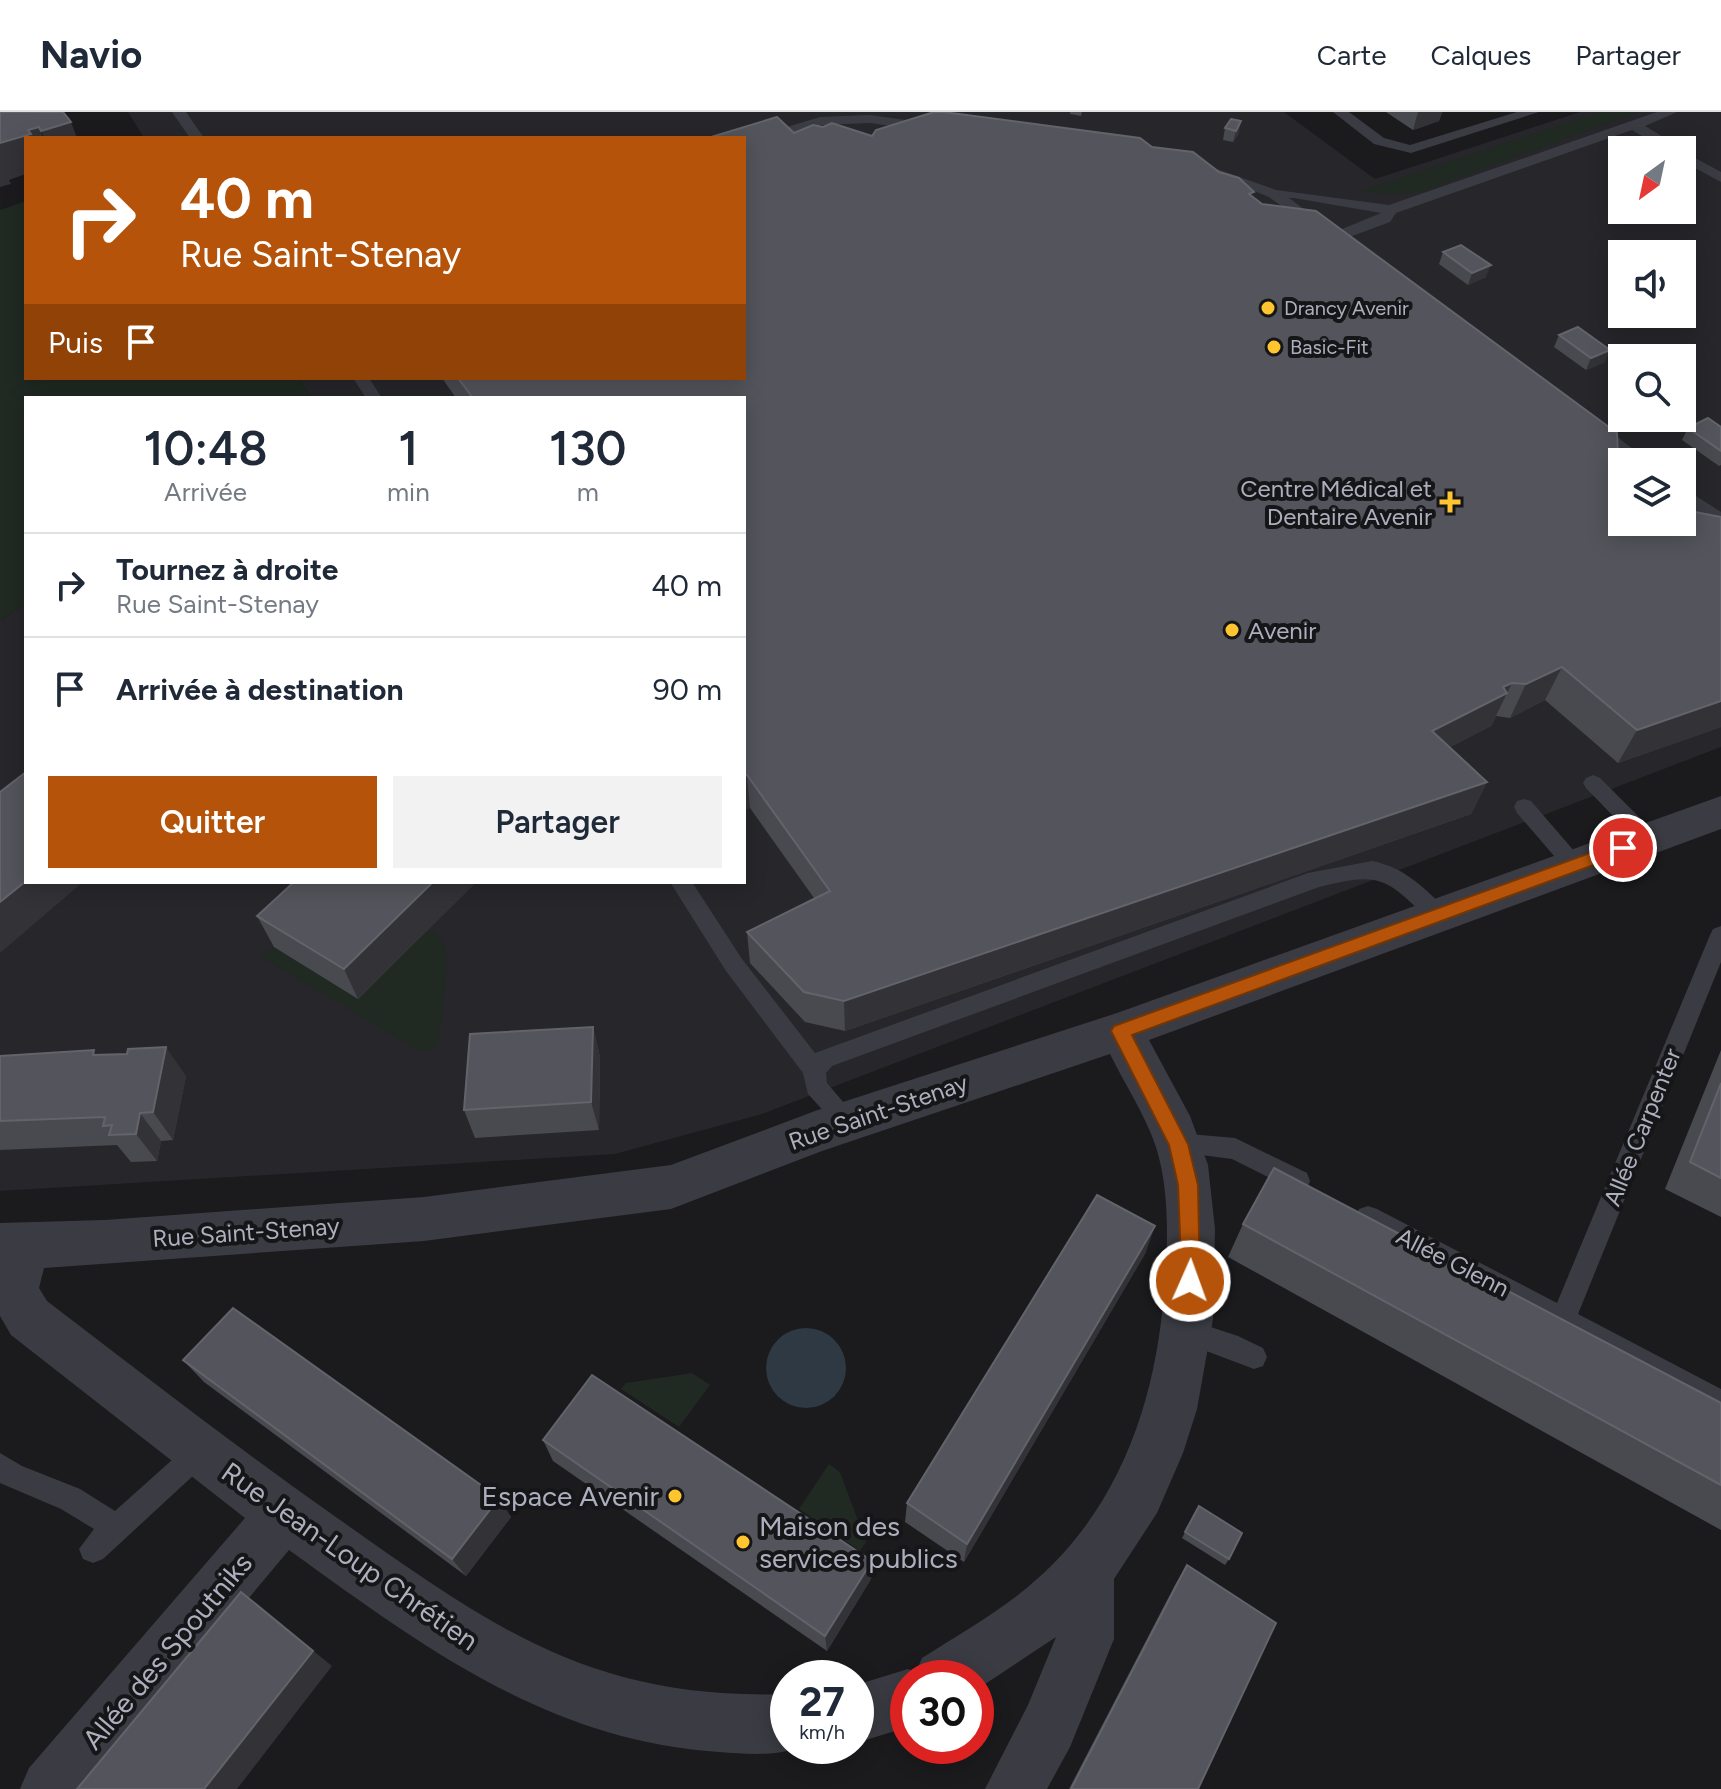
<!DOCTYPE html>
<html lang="fr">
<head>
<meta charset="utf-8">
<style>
	body { margin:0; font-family:Figtree,sans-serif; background:#f2f2f3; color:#1f2937; height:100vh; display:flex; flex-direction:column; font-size:30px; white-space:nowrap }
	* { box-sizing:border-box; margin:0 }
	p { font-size:26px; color:#747a83 }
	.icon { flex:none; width:44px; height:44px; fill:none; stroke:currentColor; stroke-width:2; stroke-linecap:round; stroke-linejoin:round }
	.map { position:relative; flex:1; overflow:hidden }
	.drawer { position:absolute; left:24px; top:284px; width:722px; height:488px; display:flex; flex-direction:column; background:#fff; border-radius:0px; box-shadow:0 4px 20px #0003 }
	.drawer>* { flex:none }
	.top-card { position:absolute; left:24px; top:24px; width:722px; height:244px; border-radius:0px; box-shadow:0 4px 20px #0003; background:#b45309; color:#fff; overflow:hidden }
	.needle { width:52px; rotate:213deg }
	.controls { position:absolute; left:1608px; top:24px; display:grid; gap:16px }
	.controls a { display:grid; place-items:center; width:88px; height:88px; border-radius:0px; background:#fff; box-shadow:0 4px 20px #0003; font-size:40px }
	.speed { position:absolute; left:770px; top:1548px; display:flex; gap:16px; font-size:40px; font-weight:700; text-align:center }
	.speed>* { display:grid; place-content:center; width:104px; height:104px; border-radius:50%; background:#fff; box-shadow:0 4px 20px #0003; line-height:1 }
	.speed small { font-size:20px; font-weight:400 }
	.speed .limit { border:12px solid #d22; background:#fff; color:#111 }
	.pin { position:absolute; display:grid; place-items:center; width:68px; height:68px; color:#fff; margin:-34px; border:4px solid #fff; border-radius:50%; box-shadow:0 2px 8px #0007 }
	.me { position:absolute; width:88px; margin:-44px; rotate:2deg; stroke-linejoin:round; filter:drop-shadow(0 0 6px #0008) }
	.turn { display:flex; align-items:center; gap:28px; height:168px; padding:0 24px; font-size:36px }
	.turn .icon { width:104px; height:104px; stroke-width:2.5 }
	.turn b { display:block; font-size:56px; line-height:68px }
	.then { display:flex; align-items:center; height:76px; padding:0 24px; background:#0003; gap:16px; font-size:30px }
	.eta { display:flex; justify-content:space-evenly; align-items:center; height:136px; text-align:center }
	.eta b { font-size:48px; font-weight:600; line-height:56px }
	.button { display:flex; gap:16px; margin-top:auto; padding:16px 24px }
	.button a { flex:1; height:92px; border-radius:0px; background:#b45309; color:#fff; font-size:32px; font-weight:600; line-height:92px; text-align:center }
	.button a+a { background:#f2f2f3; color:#1f2937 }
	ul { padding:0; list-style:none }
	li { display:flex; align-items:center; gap:24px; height:104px; padding:0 24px; border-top:2px solid #e0e1e3 }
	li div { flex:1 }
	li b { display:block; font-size:30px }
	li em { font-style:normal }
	header { display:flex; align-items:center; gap:48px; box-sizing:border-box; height:112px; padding:0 40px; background:#fff; border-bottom:2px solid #e0e1e3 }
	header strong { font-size:38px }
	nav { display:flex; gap:44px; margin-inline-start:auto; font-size:28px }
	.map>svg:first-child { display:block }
	.built { fill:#27262a; fill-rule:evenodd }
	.green { fill:#202922 }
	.water { fill:#2e3943 }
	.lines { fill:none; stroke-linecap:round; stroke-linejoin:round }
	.service { fill:#3b3c43; fill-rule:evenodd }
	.minor { fill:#3b3c43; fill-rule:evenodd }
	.wall { fill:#494a50 }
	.shaded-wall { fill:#323237 }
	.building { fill:#54555c; stroke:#62636b; stroke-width:2 }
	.route { fill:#b45309; stroke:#753606; stroke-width:2 }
	.poi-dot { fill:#ffc531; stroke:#161518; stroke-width:3 }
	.labels { text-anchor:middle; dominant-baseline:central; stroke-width:8; stroke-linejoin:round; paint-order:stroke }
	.far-poi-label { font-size:20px; fill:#acb0be; stroke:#161518; text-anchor:start }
	.poi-label { font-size:24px; fill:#acb0be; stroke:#161518; text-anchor:end }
	.street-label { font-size:24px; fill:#acb0be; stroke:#161518 }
	.near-poi-label { font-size:28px; fill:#acb0be; stroke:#161518; text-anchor:end }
	.near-street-label { font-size:28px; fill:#acb0be; stroke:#161518 }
</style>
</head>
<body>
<header>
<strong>Navio</strong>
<nav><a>Carte</a><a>Calques</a><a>Partager</a></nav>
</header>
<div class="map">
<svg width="1721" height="1677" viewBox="0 0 1721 1677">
	<rect width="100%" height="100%" fill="#1b1a1d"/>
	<path class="built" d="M 128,0 L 1284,0 L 1375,67 L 1580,0 L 1721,0 L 1721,635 L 762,1002 L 615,1042 L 0,1079 L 0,509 L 26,491 L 26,770 L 744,770 L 744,286 L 311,286 L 299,266 L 744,266 L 744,26 L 144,26 ZM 1622,38 L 1682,38 L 1682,98 L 1622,98 ZM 1622,142 L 1682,142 L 1682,202 L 1622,202 ZM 1622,246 L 1682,246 L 1682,306 L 1622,306 ZM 1622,350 L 1682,350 L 1682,410 L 1622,410 Z"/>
	<g class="green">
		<path d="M 1600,0 L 1638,0 L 1423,79 L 1392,83 L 1360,79 Z"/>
		<path d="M 26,89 L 26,266 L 299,266 L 311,286 L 26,286 L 26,491 L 0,509 L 0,98 Z"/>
		<path d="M 429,816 C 435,822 442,827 445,836 C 449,847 442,928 434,935 C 428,940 422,939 416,937 L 260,844 L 274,835 Z"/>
		<path d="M 692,1261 L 710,1273 L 679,1315 L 621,1277 L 626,1271 Z"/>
		<path d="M 829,1352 L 840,1360 L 866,1430 L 860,1439 L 799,1397 Z"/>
	</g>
	<circle class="water" cx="806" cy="1256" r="40"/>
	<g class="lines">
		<g class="service">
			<path d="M 172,0 L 186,0 L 204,26 L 190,26 Z"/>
			<path d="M 1333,0 L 1349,0 L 1384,26 L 1410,33 L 1517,0 L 1539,0 L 1411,41 L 1374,32 Z"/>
			<path d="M 1657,0 L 1677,0 L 1645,14 L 1680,35 L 1682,38 L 1665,38 L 1632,18 L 1396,101 L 1390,110 L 1333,131 L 1269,85 L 1210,61 L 1217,57 L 1276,78 L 1389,93 ZM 1289,86 L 1294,86 L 1381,101 L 1335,120 Z"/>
			<path d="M 870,3 L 927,11 L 934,15 L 927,19 L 870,11 L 821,13 L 744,37 L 744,28 L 820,5 Z"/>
			<path d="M 1682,39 L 1721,60 L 1721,70 L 1682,49 Z"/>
			<path d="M 353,266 L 369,266 L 382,286 L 366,286 Z"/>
			<path d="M 1593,310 L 1599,311 L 1650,350 L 1630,350 L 1587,319 L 1587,311 Z"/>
			<path d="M 1682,375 L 1721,400 L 1721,415 L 1682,390 Z"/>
			<path d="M 1593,663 L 1600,666 L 1655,721 L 1658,727 L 1655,733 L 1641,733 L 1586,676 L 1583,671 L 1586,666 Z"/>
			<path d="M 1524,687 L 1531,689 L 1581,747 L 1585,753 L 1581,759 L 1567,759 L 1517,701 L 1514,695 L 1517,689 Z"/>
			<path d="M 1372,749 C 1404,755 1423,775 1446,797 L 1449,803 L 1446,809 L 1430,809 C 1387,766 1380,759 1319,775 L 832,954 L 826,961 L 827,971 L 860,1010 L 856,1017 L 848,1020 L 840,1017 L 808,982 L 803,961 L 726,859 L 670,770 L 692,770 L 742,847 L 815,941 L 1308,761 Z"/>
			<path d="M 1721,814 L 1721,850 L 1578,1202 L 1721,1277 L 1721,1304 L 1359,1113 L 1356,1105 L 1359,1097 L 1368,1094 L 1377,1097 L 1557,1191 L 1710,823 L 1713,817 Z"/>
			<path d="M 1178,1021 L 1235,1026 L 1307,1061 L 1310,1069 L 1307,1077 L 1298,1080 L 1232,1047 L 1170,1039 L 1166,1032 L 1170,1025 Z"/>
			<path d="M 1186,1207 L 1238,1224 L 1263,1236 L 1267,1245 L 1263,1254 L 1254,1257 L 1177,1228 L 1173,1219 L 1177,1210 Z"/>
			<path d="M 200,1327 L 209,1331 L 213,1340 L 209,1349 L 103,1447 L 93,1451 L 83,1447 L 79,1437 L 94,1417 L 61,1397 L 0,1371 L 0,1341 L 22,1354 L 80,1377 L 115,1399 L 191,1331 Z"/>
		</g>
		<path class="minor" d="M 1721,684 L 1721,717 L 1149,928 L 1190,1004 L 1208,1053 L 1215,1117 L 1213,1207 L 1197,1297 L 1183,1341 L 1157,1401 L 1114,1467 L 1114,1527 L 1070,1635 L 1047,1677 L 985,1677 L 1028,1593 L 1056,1525 L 976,1578 L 976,1566 L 908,1566 L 908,1615 L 856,1631 L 856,1573 L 908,1557 L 916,1560 L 922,1546 C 961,1521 1003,1498 1037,1467 C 1120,1394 1156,1288 1164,1180 C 1168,1134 1170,1079 1156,1035 C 1145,1002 1125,973 1110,942 L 822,1039 L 671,1097 L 424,1129 L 44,1156 L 39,1176 L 47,1189 C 141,1261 235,1334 333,1403 C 488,1512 588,1589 788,1582 L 788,1634 L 803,1634 C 777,1645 747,1642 719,1640 C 548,1629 422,1534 289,1438 L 89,1677 L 20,1677 L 29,1656 L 245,1406 L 11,1223 L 0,1204 L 0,1111 L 105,1108 L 424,1085 L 671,1053 L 815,999 L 1117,901 Z"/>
	</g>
	<g class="wall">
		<path d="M 1070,0 L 1082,0 L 1081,4 L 1070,2 Z"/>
		<path d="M 1386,0 L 1442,0 L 1439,9 L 1413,18 Z"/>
		<path d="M 1231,7 L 1239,21 L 1233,30 L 1223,28 L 1225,16 Z"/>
		<path d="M 794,21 L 1152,35 L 1253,85 L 1618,343 L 1695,400 L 1721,405 L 1721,615 L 1618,651 L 1545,588 L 1510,606 L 1496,604 L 1491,614 L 1450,635 L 1487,670 L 1471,702 L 845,919 L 805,910 L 750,851 L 747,820 L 814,786 L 750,696 L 744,698 L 744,286 L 456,286 L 442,266 L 744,266 Z"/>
		<path d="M 1622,66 L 1622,89 L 1609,81 L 1614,69 Z"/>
		<path d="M 1443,140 L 1486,165 L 1468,173 L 1439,152 Z"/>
		<path d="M 1559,223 L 1605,250 L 1586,258 L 1554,235 Z"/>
		<path d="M 1721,315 L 1721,353 L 1719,354 L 1682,328 L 1688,316 Z"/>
		<path d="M 476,770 L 358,887 L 274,835 L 257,804 Z"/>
		<path d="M 593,915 L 600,945 L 599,1018 L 475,1026 L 464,998 Z"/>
		<path d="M 1721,938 L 1721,1105 L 1665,1077 Z"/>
		<path d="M 97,943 L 186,964 L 173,1028 L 161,1029 L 157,1049 L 131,1050 L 117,1033 L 0,1038 L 0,944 Z"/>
		<path d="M 1243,1112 L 1721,1291 L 1721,1418 L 1228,1145 Z"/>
		<path d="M 1146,1140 L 964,1450 L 905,1410 L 907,1391 Z"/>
		<path d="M 183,1248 L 511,1405 L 466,1464 L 204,1270 Z"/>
		<path d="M 543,1328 L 872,1449 L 871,1467 L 827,1539 L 553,1349 Z"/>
		<path d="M 1199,1394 L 1229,1447 L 1225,1453 L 1182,1426 Z"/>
		<path d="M 1187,1453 L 1198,1677 L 1069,1677 L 1176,1471 Z"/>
	</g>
	<g class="shaded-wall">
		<path d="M 1418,0 L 1442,0 L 1439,9 L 1413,18 Z"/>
		<path d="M 1241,9 L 1239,21 L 1233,30 L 1236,19 Z"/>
		<path d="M 71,10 L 77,26 L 44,26 L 41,19 Z"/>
		<path d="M 39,15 L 43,26 L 26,26 L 26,62 L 9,68 L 11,72 L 0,75 L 0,31 L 28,18 Z"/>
		<path d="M 1491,153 L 1486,165 L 1468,173 L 1472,161 Z"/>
		<path d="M 1610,238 L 1605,250 L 1586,258 L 1591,246 Z"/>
		<path d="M 1562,555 L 1545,588 L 1510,606 L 1526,572 Z"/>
		<path d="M 1512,571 L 1491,614 L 1418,652 L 1432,619 Z"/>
		<path d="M 1721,589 L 1721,615 L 1618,651 L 1637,618 Z"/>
		<path d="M 747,663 L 750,696 L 744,698 L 744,664 Z"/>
		<path d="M 1487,670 L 1471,702 L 845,919 L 844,889 Z"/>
		<path d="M 26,769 L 26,770 L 83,770 L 0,841 L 0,790 Z"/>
		<path d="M 433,770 L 476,770 L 358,887 L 344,857 Z"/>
		<path d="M 593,915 L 600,945 L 599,1018 L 591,990 Z"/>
		<path d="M 166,935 L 186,964 L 173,1028 L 153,1000 Z"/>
		<path d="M 140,1001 L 161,1029 L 157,1049 L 136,1022 Z"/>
		<path d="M 1155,1114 L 1146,1140 L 964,1450 L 967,1432 Z"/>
		<path d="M 499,1386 L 511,1405 L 466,1464 L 452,1447 Z"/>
		<path d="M 872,1449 L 871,1467 L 827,1539 L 825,1524 Z"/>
		<path d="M 241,1480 L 332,1554 L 237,1677 L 204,1677 Z"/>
	</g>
	<g class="building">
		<path d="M 0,0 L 63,0 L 71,10 L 41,19 L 39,15 L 28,18 L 31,22 L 0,31 Z"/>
		<path d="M 934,0 L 944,0 L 1140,26 L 1152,35 L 1193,40 L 1219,60 L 1239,66 L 1254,80 L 1249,82 L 1262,92 L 1316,99 L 1617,321 L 1618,343 L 1628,350 L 1622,350 L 1622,410 L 1682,410 L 1682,391 L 1695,400 L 1721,405 L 1721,589 L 1637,618 L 1562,555 L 1526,572 L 1512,571 L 1503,575 L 1507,581 L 1432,619 L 1487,670 L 844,889 L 804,880 L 747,820 L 830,779 L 747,663 L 744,664 L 744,286 L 473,286 L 458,266 L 744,266 L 744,26 L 708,26 L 777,5 L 794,21 L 813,13 L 823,15 L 832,11 L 872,24 L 876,18 Z"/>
		<path d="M 1231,7 L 1241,9 L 1236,19 L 1225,16 Z"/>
		<path d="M 1622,66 L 1622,75 L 1614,69 Z"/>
		<path d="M 1461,133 L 1491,153 L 1472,161 L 1443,140 Z"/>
		<path d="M 1578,215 L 1610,238 L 1591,246 L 1559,223 Z"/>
		<path d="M 1708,306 L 1721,315 L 1721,339 L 1688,316 Z"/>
		<path d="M 26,660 L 26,769 L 0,790 L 0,680 Z"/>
		<path d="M 294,770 L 433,770 L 344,857 L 257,804 Z"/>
		<path d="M 593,915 L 591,990 L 464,998 L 470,922 Z"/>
		<path d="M 166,935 L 153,1000 L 140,1001 L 136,1022 L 109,1023 L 112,1013 L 103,1014 L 105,1005 L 0,1009 L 0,944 L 94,938 L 93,943 L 127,942 L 128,937 Z"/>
		<path d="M 1721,971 L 1721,1066 L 1690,1050 Z"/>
		<path d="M 1274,1056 L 1721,1291 L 1721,1373 L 1243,1112 Z"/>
		<path d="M 1097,1083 L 1155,1114 L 967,1432 L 907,1391 Z"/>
		<path d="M 233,1196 L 499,1386 L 452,1447 L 183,1248 Z"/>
		<path d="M 592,1263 L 872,1449 L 825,1524 L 543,1328 Z"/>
		<path d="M 1199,1394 L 1242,1421 L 1229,1447 L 1185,1420 Z"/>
		<path d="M 1187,1453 L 1276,1511 L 1198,1677 L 1071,1677 Z"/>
		<path d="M 241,1480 L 313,1539 L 204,1677 L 77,1677 Z"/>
	</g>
	<path class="route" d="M 1623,729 L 1629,731 L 1629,740 L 1132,923 L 1188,1032 L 1198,1073 L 1200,1169 L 1197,1175 L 1190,1178 L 1182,1175 L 1178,1073 L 1169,1033 L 1111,919 L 1114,914 Z"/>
	<g class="poi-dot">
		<circle cx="1268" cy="196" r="8"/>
		<circle cx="1274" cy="235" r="8"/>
		<path d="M1446 378h8v8h8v8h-8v8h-8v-8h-8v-8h8z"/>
		<circle cx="1232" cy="518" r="8"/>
		<circle cx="675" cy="1384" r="8"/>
		<circle cx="743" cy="1430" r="8"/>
	</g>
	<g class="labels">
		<g class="far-poi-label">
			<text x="1284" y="196">Drancy Avenir</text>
			<text x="1290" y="235">Basic-Fit</text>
		</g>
		<g class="poi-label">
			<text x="1432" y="376">Centre Médical et<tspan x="1432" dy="28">Dentaire Avenir</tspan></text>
			<text x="1248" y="518" text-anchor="start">Avenir</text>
		</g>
		<g class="street-label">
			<text transform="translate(878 1000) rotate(-19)">Rue Saint-Stenay</text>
			<text transform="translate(1642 1015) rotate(-68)">Allée Carpenter</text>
			<text transform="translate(246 1120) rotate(-4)">Rue Saint-Stenay</text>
			<text transform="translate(1453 1150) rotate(27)">Allée Glenn</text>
		</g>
		<g class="near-poi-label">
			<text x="659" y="1384">Espace Avenir</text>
			<text x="759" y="1414" text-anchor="start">Maison des<tspan x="759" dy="32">services publics</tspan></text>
		</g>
		<g class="near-street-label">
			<text transform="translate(350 1444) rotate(35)">Rue Jean-Loup Chrétien</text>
			<text transform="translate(167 1539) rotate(-50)">Allée des Spoutniks</text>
		</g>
	</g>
</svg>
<div class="controls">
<a><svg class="needle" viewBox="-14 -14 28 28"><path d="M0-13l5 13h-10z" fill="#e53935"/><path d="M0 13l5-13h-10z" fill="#747a83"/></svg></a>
<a><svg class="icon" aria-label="sound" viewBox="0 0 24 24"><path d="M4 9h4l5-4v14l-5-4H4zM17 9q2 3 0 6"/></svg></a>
<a><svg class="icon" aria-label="search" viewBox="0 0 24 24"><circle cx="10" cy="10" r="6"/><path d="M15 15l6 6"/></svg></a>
<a><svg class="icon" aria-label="layers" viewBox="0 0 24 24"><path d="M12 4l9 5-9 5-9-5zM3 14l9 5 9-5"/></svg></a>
</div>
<div class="speed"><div>27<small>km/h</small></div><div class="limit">30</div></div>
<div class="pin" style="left:1623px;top:736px;background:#d93025"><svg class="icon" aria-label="arrive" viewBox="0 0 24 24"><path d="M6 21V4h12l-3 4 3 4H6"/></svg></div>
<svg class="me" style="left:1190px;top:1169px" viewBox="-20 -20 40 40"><circle r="17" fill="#b45309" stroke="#fff" stroke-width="3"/><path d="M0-11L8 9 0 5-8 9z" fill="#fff"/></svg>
<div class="top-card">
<div class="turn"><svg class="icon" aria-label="right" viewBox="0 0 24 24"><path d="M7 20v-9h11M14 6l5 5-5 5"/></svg><div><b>40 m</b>Rue Saint-Stenay</div></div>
<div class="then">Puis<svg class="icon" aria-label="arrive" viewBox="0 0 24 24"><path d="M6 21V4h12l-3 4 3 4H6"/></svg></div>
</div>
<section class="drawer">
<div class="eta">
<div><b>10:48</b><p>Arrivée</p></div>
<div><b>1</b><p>min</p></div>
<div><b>130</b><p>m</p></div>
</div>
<ul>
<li><svg class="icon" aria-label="right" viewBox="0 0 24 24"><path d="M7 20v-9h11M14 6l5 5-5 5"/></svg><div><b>Tournez à droite</b><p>Rue Saint-Stenay</p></div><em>40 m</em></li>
<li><svg class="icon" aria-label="arrive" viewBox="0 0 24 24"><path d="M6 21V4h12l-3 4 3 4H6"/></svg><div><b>Arrivée à destination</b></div><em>90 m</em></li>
</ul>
<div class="button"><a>Quitter</a><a>Partager</a></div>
</section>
</div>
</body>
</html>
